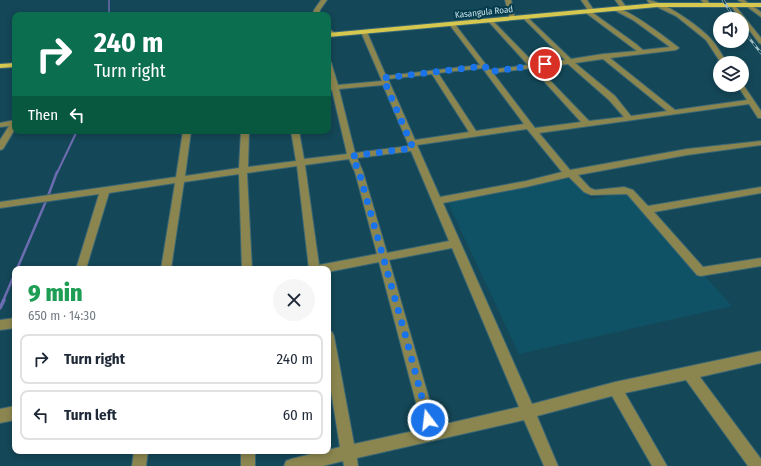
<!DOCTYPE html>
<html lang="en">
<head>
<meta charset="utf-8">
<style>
	body { margin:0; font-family:"Fira Sans Condensed",sans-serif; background:#f6f6f7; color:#1f2937; height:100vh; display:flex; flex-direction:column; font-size:15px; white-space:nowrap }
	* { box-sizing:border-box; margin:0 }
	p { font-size:13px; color:#747a83 }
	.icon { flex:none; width:22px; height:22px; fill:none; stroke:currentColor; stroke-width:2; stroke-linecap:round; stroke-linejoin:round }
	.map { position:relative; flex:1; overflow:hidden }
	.panel { position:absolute; left:12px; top:266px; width:319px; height:188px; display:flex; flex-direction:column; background:#fff; border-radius:8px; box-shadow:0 2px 6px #0003 }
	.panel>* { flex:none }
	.top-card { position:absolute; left:12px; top:12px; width:319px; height:122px; border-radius:8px; box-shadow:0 2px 6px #0003; background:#0b6e4f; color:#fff; overflow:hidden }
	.controls { position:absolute; left:713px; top:12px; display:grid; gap:8px }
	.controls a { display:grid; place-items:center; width:36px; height:36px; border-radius:50%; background:#fff; box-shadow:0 2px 6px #0003; font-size:20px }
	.pin { position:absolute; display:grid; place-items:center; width:34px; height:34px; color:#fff; margin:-17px; border:2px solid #fff; border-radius:50%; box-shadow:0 1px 4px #0007 }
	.me { position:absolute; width:44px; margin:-22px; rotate:345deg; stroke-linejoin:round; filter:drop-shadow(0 0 3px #0008) }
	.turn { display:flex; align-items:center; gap:14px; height:84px; padding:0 16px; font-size:18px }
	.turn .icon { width:52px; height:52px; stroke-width:2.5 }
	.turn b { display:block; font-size:28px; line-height:34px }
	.then { display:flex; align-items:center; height:38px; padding:0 16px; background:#0003; gap:8px; font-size:15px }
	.round { display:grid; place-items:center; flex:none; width:42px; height:42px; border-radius:21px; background:#f6f6f7 }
	.summary { display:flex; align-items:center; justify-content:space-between; height:68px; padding:0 16px }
	h1 { font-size:24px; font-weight:800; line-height:30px; color:#1e9e55 }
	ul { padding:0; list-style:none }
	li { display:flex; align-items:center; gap:12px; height:50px; margin:0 8px 6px; padding:0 8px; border:2px solid #e0e1e3; border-radius:8px }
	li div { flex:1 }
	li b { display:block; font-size:15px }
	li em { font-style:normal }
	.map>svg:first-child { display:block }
	.built { fill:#105265 }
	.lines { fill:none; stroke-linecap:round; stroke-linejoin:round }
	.stream-far3 { stroke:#6c6cb1; stroke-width:1.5 }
	.stream-far2 { stroke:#6c6cb1; stroke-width:2 }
	.stream-far1 { stroke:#6c6cb1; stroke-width:2.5 }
	.stream { stroke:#6c6cb1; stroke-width:3.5 }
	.minor-casing { stroke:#386675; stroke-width:2 }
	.major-casing { stroke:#386675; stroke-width:2 }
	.minor { fill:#8b854f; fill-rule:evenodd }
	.major { fill:#d6c74f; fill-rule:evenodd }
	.rail-casing { stroke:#9fbec9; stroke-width:2.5 }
	.rail { stroke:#053c4c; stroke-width:1.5; stroke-dasharray:4.5; stroke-linecap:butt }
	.route { stroke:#1a73e8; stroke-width:7; stroke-dasharray:0 12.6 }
	.labels { text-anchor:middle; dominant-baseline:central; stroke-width:4; stroke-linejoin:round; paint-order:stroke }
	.far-street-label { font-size:9px; fill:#c8e1eb; stroke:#053c4c }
</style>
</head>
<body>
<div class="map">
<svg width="761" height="466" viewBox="0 0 761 466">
	<rect width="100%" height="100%" fill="#144757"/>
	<path class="built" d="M 573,178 L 591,199 L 629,192 L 732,306 L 519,354 L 447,201 Z"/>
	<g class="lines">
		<path class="stream-far3" d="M 109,0 L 109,15"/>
		<path class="stream-far2" d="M 57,173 L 77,131"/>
		<g class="stream-far1">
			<path d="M 48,196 L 57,172"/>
			<path d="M 17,269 L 46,201"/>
			<path d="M 3,301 L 15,273"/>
		</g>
		<path class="stream" d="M 0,308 L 4,300"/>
		<g class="minor-casing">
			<g id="minor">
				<path d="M 321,0 L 327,0 L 320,10 L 319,15 L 313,15 L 314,10 Z"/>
				<path d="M 505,0 L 511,0 L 515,19 L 510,18 Z"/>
				<path d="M 581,0 L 587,0 L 595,12 L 593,13 L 636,44 L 643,50 L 670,47 L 633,20 L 614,10 L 614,8 C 627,7 666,38 678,47 L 679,48 L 676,50 L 610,58 L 675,110 L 747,100 L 737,85 L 742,85 L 742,83 L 761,111 L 761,118 L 758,118 L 749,104 L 539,133 L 570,170 L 687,149 L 761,141 L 761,145 L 687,155 L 578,175 L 590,188 L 595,190 L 624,187 L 633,190 L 648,206 L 761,187 L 761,193 L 654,212 L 703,267 L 761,258 L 761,266 L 701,276 L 697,275 L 627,194 L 591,195 L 584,192 L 569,177 L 526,187 L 443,203 L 532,404 L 615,382 L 761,351 L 761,363 L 700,377 L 761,459 L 761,466 L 748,466 L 686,380 L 625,393 L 667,466 L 652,466 L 612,396 L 537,416 L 558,466 L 544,466 L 524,420 L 357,458 L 358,466 L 344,466 L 343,461 L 323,466 L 284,466 L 286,461 L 291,459 L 340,447 L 328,372 L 328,330 L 332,332 L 334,336 L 354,444 L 423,429 L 379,262 L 328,272 L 328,269 L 309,269 L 297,166 L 247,173 L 252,269 L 242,269 L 239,174 L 184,182 L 171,269 L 161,269 L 175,183 L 109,193 L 86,269 L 76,269 L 99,194 L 0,208 L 0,202 L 176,177 L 183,131 L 191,131 L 185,176 L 239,168 L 241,131 L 249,131 L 248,167 L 296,161 L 291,131 L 299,131 L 304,159 L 347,154 L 332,90 L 328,90 L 328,86 L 331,86 L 328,74 L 328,60 L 331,62 L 338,85 L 382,81 L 361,32 L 364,30 L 367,32 L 386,76 L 480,65 L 449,24 L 452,22 L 454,23 L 490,70 L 528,65 L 489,22 L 488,21 L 491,19 L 535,64 L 565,60 L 522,17 L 525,15 L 571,59 L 603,54 L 637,51 L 586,13 L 586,11 L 588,10 ZM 603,59 L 667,111 L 631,116 L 615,96 L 575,63 ZM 568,64 L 609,100 L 624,117 L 589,121 L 538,68 ZM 483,68 L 486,73 L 524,124 L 476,131 L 438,73 ZM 532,68 L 581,122 L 535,128 L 493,73 ZM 432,74 L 469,132 L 415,140 L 388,79 ZM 383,85 L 409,146 L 355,153 L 339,89 ZM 527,129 L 562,172 L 526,181 L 440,197 L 417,145 ZM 411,151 L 449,241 L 387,253 L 363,172 L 357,158 ZM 349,159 L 355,172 L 377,254 L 319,265 L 305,165 ZM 452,248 L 519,407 L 437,426 L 389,260 Z"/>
				<path d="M 615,0 L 621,0 L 627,8 L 626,9 L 622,9 Z"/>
				<path d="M 647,0 C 662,0 699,26 710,38 C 717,45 722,55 727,63 L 721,63 L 706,40 L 676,16 L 649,3 Z"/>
				<path d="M 701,0 L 707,0 L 712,6 L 707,7 Z"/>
				<path d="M 738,0 L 744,0 L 761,12 L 761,17 Z"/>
				<path d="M 733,3 L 761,38 L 761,44 L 759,43 L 730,5 Z"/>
				<path d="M 328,28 L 336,34 L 336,36 L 332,36 L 328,33 Z"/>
				<path d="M 15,120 L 15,129 L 3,149 L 0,150 L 0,140 L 9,126 L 0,127 L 0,123 Z"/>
				<path d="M 15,318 L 15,328 L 0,330 L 0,320 Z"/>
				<path d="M 15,406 L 15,420 L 0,423 L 0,409 Z"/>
				<path d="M 134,451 L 148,451 L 146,466 L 132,466 Z"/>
				<rect x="241" y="451" width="14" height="15"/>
			</g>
		</g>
		<g class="major-casing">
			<g id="major">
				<path d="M 657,3 L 761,3 L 761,7 L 657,7 L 328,37 L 328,33 Z"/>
				<path d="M 15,63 L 15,67 L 0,68 L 0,64 Z"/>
			</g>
		</g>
		<use href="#minor" class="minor"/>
		<use href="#major" class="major"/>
		<g class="rail-casing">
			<g id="rail">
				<path d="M 723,0 L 735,19"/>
				<path d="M 742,29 L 761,53"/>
			</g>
		</g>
		<use href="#rail" class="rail"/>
	</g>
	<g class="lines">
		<path class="route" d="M 428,420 L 405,334 L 359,172 L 352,156 L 413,148 L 383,78 L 485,66 L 488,72 L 545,64"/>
	</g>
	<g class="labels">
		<g class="far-street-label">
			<text transform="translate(484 12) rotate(-6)">Kasangula Road</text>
		</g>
	</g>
</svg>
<div class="controls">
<a><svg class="icon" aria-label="sound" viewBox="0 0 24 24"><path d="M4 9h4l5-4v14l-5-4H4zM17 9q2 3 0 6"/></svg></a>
<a><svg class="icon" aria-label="layers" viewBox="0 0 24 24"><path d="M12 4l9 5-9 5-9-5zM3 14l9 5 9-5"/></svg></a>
</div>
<div class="pin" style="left:545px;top:64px;background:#d93025"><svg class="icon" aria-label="arrive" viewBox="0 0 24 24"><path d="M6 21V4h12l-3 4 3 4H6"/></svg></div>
<svg class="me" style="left:428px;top:420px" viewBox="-20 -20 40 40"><circle r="17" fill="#1a73e8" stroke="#fff" stroke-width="3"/><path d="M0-11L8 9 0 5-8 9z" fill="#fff"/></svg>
<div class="top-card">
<div class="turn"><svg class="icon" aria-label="right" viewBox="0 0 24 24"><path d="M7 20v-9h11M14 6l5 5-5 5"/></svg><div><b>240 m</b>Turn right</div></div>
<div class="then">Then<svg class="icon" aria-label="left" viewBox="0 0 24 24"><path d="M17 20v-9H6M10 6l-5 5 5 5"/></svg></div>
</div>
<section class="panel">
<div class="summary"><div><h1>9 min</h1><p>650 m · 14:30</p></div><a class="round"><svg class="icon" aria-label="close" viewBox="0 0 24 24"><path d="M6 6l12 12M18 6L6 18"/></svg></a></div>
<ul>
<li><svg class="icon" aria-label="right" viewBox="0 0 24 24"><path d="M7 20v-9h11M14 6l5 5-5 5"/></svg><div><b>Turn right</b></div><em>240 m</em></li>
<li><svg class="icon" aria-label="left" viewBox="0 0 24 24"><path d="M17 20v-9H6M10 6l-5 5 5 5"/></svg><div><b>Turn left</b></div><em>60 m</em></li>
</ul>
</section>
</div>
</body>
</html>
